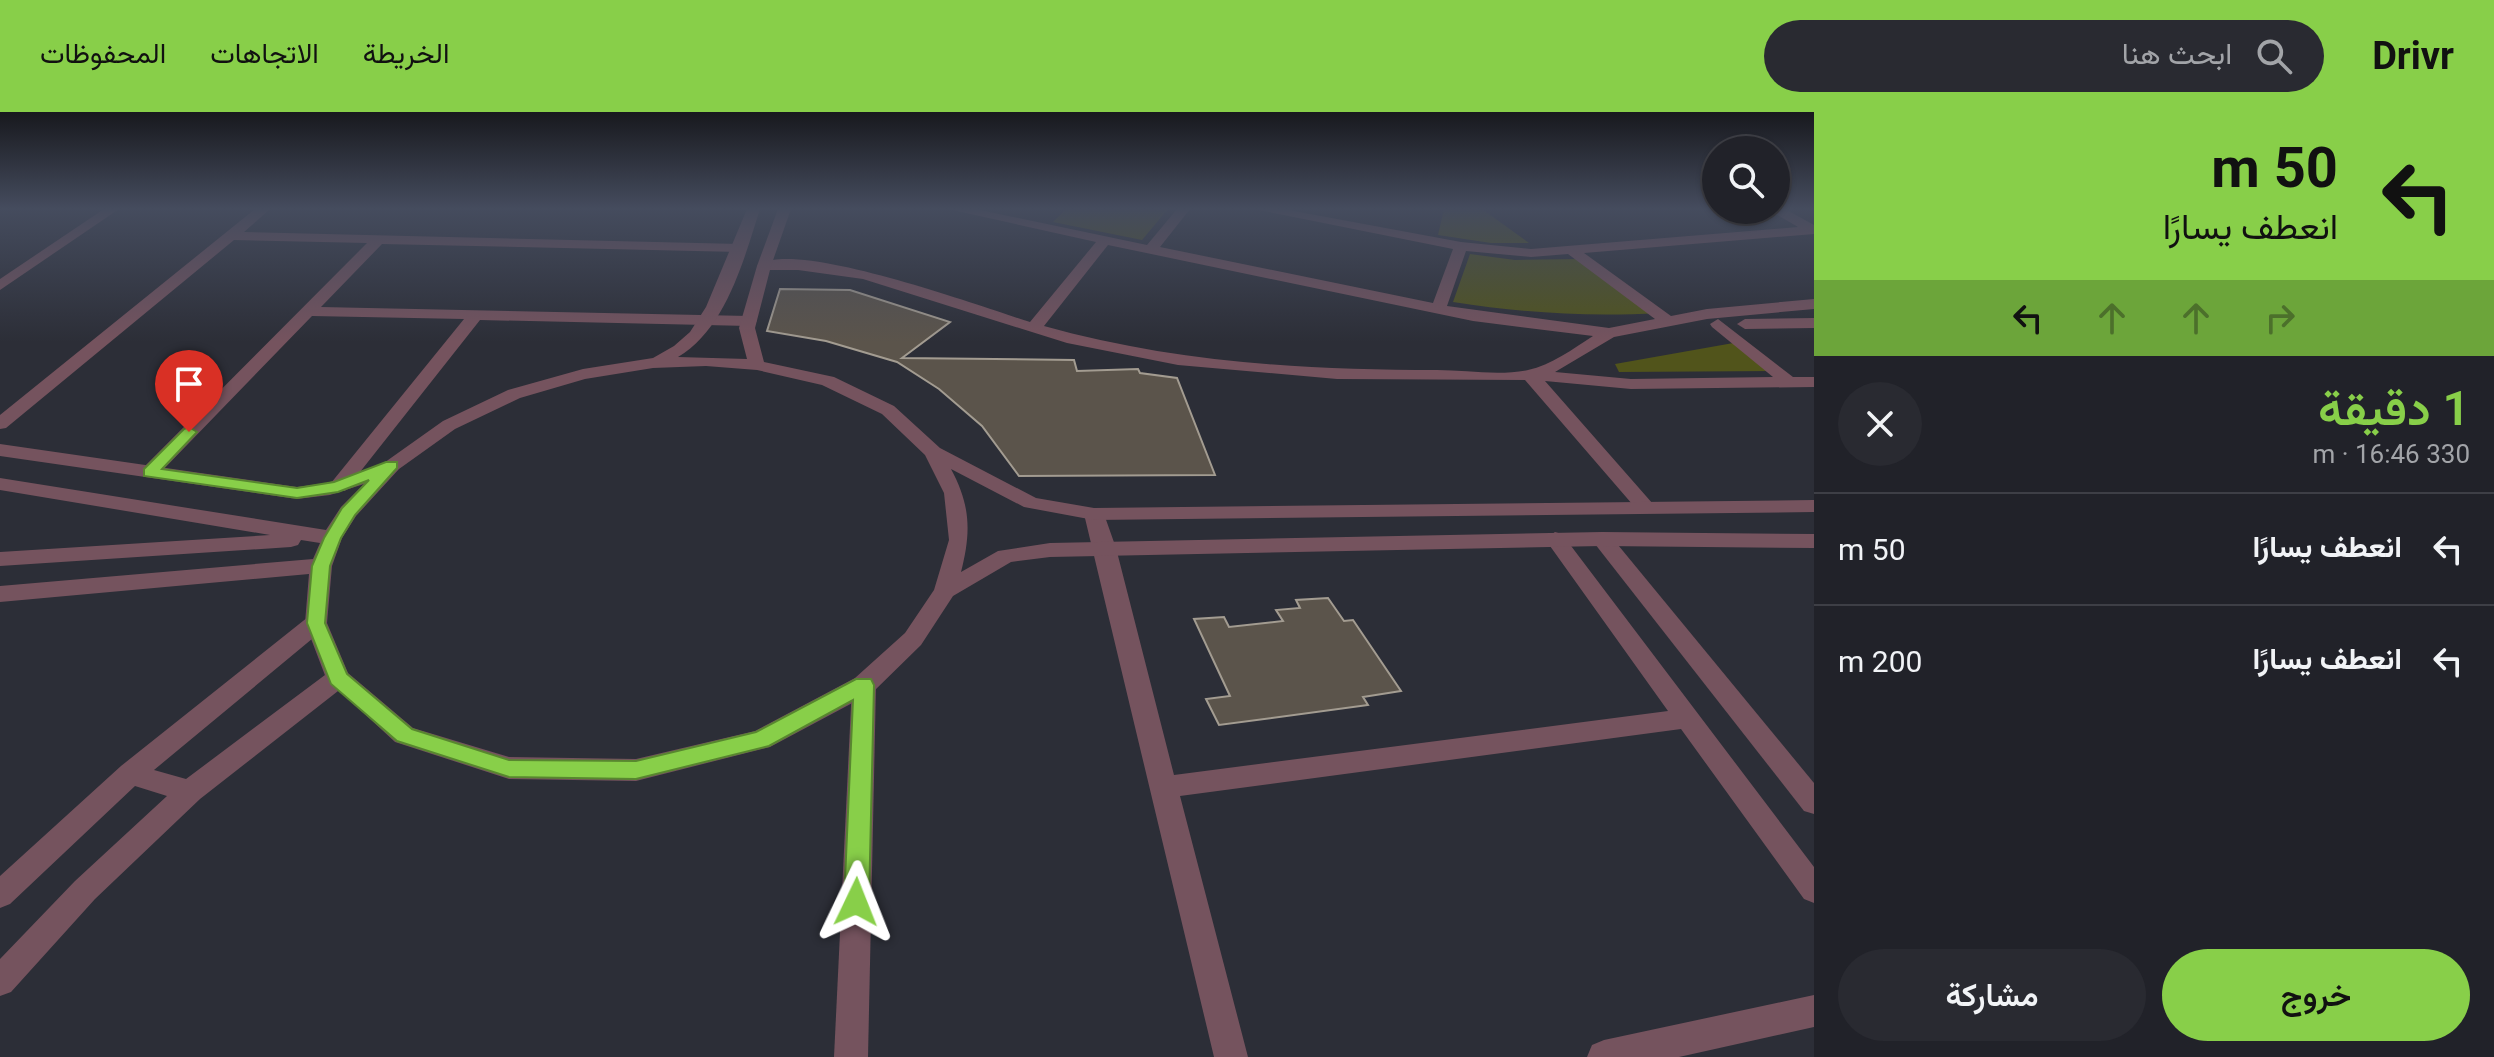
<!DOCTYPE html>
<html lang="ar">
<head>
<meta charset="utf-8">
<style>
	body { margin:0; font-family:Roboto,Vazirmatn,sans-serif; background:#292a31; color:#f1f3f6; direction:rtl; height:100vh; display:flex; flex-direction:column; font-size:30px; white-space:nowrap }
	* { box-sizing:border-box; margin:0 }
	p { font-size:26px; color:#a2a4a8 }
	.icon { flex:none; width:44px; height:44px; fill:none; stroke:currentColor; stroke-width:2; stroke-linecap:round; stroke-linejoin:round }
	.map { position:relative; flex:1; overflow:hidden; direction:ltr }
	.panel { display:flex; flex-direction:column; background:#212229; width:680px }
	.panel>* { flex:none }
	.hud { background:#88cf49; color:#111; overflow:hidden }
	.tools { position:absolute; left:1702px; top:24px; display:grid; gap:16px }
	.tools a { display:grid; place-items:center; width:88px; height:88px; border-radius:50%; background:#212229; box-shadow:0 2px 6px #0004,0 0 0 2px #3e3f46; font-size:40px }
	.pin { position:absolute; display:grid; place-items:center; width:68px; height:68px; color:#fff; margin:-82px -34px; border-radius:50% 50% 50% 0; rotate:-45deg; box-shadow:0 0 8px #0007 }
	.pin .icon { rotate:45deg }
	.me { position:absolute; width:88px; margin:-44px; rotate:2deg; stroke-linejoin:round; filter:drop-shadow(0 0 6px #0008) }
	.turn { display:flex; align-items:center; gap:28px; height:168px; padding:0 24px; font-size:36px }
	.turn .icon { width:104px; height:104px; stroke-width:2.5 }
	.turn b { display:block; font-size:56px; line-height:68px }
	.lanes { display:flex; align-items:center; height:76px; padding:0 24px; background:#0003; justify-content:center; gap:40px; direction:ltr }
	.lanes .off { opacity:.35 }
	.round { display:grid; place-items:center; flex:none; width:84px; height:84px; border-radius:42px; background:#292a31 }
	.head { display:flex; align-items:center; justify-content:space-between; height:136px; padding:0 24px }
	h1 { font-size:48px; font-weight:600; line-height:60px; color:#88cf49 }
	.cta { display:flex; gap:16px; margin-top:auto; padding:16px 24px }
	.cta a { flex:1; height:92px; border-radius:48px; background:#88cf49; color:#111; font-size:32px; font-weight:600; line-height:92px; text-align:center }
	.cta a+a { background:#292a31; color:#f1f3f6 }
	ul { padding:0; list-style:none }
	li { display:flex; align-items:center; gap:24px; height:112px; padding:0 24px; border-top:2px solid #3e3f46 }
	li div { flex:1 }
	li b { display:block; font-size:30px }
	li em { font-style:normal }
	header { display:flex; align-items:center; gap:48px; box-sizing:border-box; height:112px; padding:0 40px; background:#88cf49; color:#111 }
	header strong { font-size:38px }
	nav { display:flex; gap:44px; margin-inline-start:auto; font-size:28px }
	.search { width:560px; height:72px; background:#292a31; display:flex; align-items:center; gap:20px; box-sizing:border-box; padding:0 28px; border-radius:44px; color:#a2a4a8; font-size:30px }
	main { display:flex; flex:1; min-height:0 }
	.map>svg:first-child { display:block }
	.green { fill:#51541b }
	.building { fill:#5b544b; stroke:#a39c91; stroke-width:2 }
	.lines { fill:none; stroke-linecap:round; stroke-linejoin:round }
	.minor { fill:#75535e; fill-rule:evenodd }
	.tertiary { fill:#75535e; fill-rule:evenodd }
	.route { fill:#88cf49; stroke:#58872f; stroke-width:2 }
</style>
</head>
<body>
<header>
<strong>Drivr</strong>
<div class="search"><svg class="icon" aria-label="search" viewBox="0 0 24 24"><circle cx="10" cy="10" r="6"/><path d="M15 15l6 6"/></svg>ابحث هنا</div>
<nav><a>الخريطة</a><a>الاتجاهات</a><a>المحفوظات</a></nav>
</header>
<main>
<section class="panel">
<div class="hud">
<div class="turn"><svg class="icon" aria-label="left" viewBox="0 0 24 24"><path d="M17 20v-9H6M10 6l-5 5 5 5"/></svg><div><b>50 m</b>انعطف يسارًا</div></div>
<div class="lanes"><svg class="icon" aria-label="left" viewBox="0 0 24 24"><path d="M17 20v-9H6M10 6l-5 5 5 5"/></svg><svg class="icon off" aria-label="ahead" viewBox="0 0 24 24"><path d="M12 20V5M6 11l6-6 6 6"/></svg><svg class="icon off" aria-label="ahead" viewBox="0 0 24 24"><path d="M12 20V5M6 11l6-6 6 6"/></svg><svg class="icon off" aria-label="right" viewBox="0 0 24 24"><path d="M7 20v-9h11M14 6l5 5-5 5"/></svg></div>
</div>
<div class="head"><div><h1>1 دقيقة</h1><p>330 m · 16:46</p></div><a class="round"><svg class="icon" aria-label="close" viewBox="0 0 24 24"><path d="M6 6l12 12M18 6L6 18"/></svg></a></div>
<ul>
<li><svg class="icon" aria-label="left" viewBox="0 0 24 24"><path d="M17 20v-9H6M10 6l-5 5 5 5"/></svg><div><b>انعطف يسارًا</b></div><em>50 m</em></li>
<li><svg class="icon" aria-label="left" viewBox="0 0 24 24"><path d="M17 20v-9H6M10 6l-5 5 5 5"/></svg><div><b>انعطف يسارًا</b></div><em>200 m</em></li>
</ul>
<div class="cta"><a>خروج</a><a>مشاركة</a></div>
</section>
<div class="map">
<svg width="1814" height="945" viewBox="0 0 1814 945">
	<rect width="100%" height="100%" fill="#2c2e37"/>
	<g class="green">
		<path d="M 1066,97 L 1168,97 L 1142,128 L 1053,110 Z"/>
		<path d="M 1444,97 L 1482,97 L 1529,131 L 1491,131 L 1438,123 Z"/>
		<path d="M 1470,142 L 1515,148 L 1582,147 L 1659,201 C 1588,205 1523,201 1453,190 Z"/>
		<path d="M 1739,230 L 1777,259 L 1619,260 L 1615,252 Z"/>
	</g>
	<g class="building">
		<path d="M 780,177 L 850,178 L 950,210 L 902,246 L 1074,248 L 1077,259 L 1138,257 L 1140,261 L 1177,266 L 1215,363 L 1019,364 L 982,314 L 939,277 L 897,250 L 826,229 L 767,219 Z"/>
		<path d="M 1328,486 L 1344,509 L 1353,508 L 1401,579 L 1363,585 L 1368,593 L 1219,613 L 1206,587 L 1230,584 L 1194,507 L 1224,505 L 1229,515 L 1283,509 L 1276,498 L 1300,496 L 1296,488 Z"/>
	</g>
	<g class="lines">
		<g class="minor">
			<path d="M 104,97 L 119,97 L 0,178 L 0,167 Z"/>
			<path d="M 255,97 L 270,97 L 244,120 L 740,132 L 747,136 L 740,140 L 382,132 L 321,195 L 749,204 L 757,209 L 749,214 L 480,208 L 345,379 L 331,379 L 328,375 L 331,371 L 464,207 L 312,204 L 157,364 L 143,364 L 140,360 L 143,356 L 367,131 L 234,128 L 6,316 L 0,317 L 0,303 Z"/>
			<path d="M 948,97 L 975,97 L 1147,133 L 1177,97 L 1190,97 L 1160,135 L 1433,191 L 1453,137 L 1254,97 L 1283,97 L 1461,130 L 1531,137 L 1798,115 L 1769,98 L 1785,97 L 1814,113 L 1814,122 L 1584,141 L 1671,204 L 1707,197 L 1814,187 L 1814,197 L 1707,207 L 1614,225 L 1555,260 L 1631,267 L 1773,265 L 1712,215 L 1710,212 L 1718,207 L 1793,265 L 1814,265 L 1814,275 L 1631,277 L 1545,269 L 1653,392 L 1656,396 L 1653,400 L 1639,400 L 1525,268 L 1337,267 L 1178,253 L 1067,231 L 863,167 L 798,158 L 764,158 L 757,154 C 792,125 984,196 1030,210 L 1096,130 ZM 1108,133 L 1473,209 L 1593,224 C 1573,237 1551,253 1528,258 C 1498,264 1466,258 1437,258 C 1304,258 1172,250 1044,214 ZM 1466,139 L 1531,145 L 1568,142 L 1655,207 L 1609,216 L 1447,194 Z"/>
			<path d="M 1814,206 L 1814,216 L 1745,217 L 1737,212 L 1745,207 Z"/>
			<path d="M 1094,396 L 1104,402 L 1116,436 L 1174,663 L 1668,599 L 1545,427 L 1555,420 L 1562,422 L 1814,755 L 1814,791 L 1804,787 L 1681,617 L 1180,684 L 1248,945 L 1214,945 L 1084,402 Z"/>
			<path d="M 1602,420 L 1609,422 L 1814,671 L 1814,702 L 1804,699 L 1595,432 L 1592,427 Z"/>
			<path d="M 316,503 L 324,505 L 327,511 L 324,517 L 154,658 L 186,667 L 329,560 L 338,557 L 347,560 L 350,566 L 347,572 L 200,687 L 95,787 L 11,880 L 0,884 L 0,847 L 75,769 L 167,684 L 135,674 L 10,792 L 0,796 L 0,764 L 121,654 L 308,505 Z"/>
			<path d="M 864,564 L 873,566 L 876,573 L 868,945 L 834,945 L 852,573 L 855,566 Z"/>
			<path d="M 1814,883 L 1814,915 L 1679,945 L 1587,945 L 1592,933 L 1604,928 Z"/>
		</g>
		<path class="tertiary" d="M 747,97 L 760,97 C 744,147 726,217 678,245 L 747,247 L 739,216 L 757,154 L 778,97 L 791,97 L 771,154 L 755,216 L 764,250 L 834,265 L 894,294 L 940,336 L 1036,386 L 1094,396 L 1814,388 L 1814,400 L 1094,408 L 1024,395 L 951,357 C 971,394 971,421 961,460 L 998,439 L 1050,431 L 1602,420 L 1814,422 L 1814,436 L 1602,434 L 1050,445 L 1011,450 L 953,484 L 921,533 L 873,580 L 770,635 L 636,669 L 509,667 L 395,630 L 326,566 L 305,511 L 309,462 L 0,490 L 0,474 L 313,447 L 320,431 L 301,428 L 298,433 L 291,435 L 0,454 L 0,440 L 270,423 L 0,378 L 0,366 L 326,418 L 341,395 L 364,372 L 330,383 L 297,387 L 0,344 L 0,332 L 297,375 L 327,371 L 381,353 L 443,309 L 508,278 L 583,257 L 653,246 L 674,234 L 690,220 L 706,195 ZM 706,254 L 757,258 L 822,273 L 882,302 L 925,343 L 944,381 L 949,428 L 934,478 L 905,521 L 855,566 L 755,619 L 636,647 L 509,645 L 413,616 L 348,561 L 327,511 L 332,454 L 342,426 L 356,404 L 399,357 L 455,317 L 520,286 L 585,267 L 653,256 Z"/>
	</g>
	<linearGradient id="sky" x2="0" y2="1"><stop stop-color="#18191e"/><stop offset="0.42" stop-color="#454c5e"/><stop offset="1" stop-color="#454c5e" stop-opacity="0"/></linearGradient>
	<rect width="1814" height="230" fill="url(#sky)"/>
	<path class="route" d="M 189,315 L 197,320 L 162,357 L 297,376 L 334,370 L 386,350 L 397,350 L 397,356 L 355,403 L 341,426 L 330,454 L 325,511 L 347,562 L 412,617 L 509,648 L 636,649 L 756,620 L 856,567 L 871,567 L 874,573 L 869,790 L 865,798 L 856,801 L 848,798 L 844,790 L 853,588 L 769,634 L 636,667 L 509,665 L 397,629 L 331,572 L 307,511 L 312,454 L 324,426 L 342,396 L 369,368 L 338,380 L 297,386 L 144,364 L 144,357 L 184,317 Z"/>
</svg>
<div class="tools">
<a><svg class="icon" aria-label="search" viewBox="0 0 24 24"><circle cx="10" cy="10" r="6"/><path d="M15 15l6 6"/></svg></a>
</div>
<div class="pin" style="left:189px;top:320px;background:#d93025"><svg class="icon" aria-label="arrive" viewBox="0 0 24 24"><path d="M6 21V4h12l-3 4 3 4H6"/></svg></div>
<svg class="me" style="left:856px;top:790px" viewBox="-20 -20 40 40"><path d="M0-17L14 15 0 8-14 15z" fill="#88cf49" stroke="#fff" stroke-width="4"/></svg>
</div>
</main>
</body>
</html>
